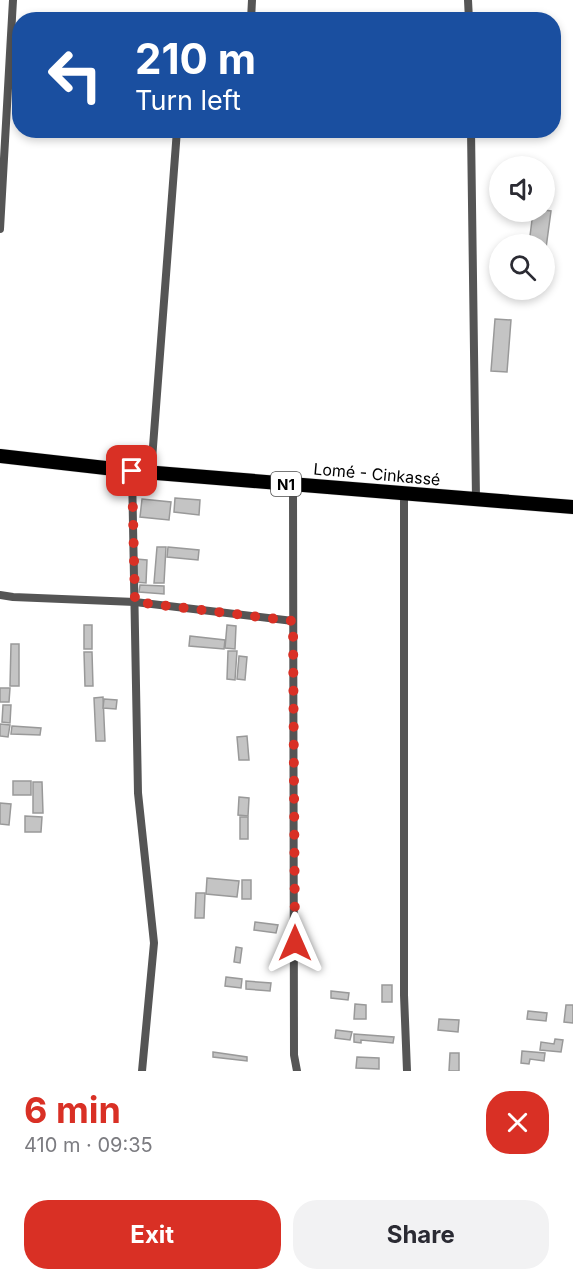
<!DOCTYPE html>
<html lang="en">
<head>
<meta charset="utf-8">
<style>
	body { margin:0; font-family:Inter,sans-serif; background:#f2f2f3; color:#2b2b33; height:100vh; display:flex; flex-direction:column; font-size:22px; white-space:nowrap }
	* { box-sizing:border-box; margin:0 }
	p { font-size:20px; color:#7c7c81 }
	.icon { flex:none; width:33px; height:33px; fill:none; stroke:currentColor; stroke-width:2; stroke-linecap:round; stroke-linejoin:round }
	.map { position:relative; height:1071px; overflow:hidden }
	.panel { display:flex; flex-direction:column; background:#fff; flex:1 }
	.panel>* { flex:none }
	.top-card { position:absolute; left:12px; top:12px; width:549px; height:126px; border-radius:24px; box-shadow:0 3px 9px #0003; background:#1a4fa0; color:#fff; overflow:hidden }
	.buttons { position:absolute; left:489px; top:156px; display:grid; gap:12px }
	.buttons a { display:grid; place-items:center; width:66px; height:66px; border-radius:50%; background:#fff; box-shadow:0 3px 9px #0003; font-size:30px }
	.pin { position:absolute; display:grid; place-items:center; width:51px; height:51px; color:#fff; margin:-26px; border-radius:12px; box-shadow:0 3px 9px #0006 }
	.me { position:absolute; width:66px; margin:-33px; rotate:0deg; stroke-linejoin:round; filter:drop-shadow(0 0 4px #0008) }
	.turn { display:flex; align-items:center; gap:21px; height:126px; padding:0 24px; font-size:27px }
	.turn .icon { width:78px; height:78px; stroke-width:2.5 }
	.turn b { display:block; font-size:42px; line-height:51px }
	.round { display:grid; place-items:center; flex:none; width:63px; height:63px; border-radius:24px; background:#f2f2f3 }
	.head { display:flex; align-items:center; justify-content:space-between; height:102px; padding:0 24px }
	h1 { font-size:36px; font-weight:700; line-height:45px; color:#d93025 }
	.cta { display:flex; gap:12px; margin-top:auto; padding:12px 24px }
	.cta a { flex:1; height:69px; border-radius:24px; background:#d93025; color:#fff; font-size:24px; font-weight:700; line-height:69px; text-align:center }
	.cta a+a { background:#f2f2f3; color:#2b2b33 }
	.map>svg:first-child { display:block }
	.building { fill:#c4c4c4; stroke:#999; stroke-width:1.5 }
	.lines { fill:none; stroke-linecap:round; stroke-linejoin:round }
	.trunk-casing { stroke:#dbdbdb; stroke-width:15 }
	.minor { stroke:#555; stroke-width:8 }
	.trunk { stroke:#000; stroke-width:14 }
	.route { stroke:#d93025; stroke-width:10; stroke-dasharray:0 18 }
	.labels { text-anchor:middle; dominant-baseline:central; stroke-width:4.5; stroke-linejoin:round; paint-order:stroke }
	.shield { fill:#fff; stroke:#4c4c4c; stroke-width:1.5 }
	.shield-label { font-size:15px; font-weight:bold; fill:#000 }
	.street-label { font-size:16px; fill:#000; stroke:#fff }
</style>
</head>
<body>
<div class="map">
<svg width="573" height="1071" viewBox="0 0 573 1071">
	<rect width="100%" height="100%" fill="#fff"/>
	<g class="building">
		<path d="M 544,210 L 551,211 L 544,263 L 544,244 L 529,244 L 533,212 L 544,212 Z"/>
		<path d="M 495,319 L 511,320 L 507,372 L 491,371 Z"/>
		<path d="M 175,498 L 200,500 L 199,515 L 174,512 Z"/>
		<path d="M 142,499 L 171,502 L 169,520 L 140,517 Z"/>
		<path d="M 157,547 L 166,547 L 164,583 L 154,583 Z"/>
		<path d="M 168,547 L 199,550 L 198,560 L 167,557 Z"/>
		<path d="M 136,559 L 147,560 L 146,583 L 135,582 Z"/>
		<path d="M 140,585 L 164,586 L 164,594 L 139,592 Z"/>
		<rect x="84" y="625" width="8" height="24"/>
		<path d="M 227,625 L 236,626 L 235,649 L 225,648 Z"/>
		<path d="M 190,636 L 225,640 L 224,649 L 189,646 Z"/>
		<path d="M 11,644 L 19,644 L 19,686 L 10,686 Z"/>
		<path d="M 228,651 L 237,651 L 235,680 L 227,679 Z"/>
		<path d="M 84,652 L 92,652 L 93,686 L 85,686 Z"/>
		<path d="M 239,656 L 247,657 L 245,680 L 237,679 Z"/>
		<path d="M 0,688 L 10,688 L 9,702 L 0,702 Z"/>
		<path d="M 103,697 L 105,741 L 96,741 L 94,698 Z"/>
		<path d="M 104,699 L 117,700 L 116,709 L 103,708 Z"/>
		<path d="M 3,705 L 11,705 L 10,723 L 2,722 Z"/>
		<path d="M 0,724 L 10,725 L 8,737 L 0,736 Z"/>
		<path d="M 12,726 L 41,728 L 40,735 L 11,734 Z"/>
		<path d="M 247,736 L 249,760 L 239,760 L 237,737 Z"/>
		<rect x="13" y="781" width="18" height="14"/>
		<path d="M 33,782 L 42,782 L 43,813 L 33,813 Z"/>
		<path d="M 239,797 L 249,798 L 248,816 L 238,815 Z"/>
		<path d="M 0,803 L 11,804 L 9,825 L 0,824 Z"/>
		<path d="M 25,816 L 42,817 L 41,832 L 25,832 Z"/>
		<rect x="240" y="817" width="8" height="22"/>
		<path d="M 207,878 L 239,881 L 237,897 L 206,894 Z"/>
		<rect x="242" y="880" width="9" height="19"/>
		<path d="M 196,893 L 205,893 L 204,918 L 195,918 Z"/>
		<path d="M 255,922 L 278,925 L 276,933 L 254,930 Z"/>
		<path d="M 236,947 L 242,948 L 240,963 L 234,962 Z"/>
		<path d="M 226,977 L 242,979 L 241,988 L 225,986 Z"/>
		<path d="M 246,981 L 271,983 L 270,991 L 246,989 Z"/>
		<rect x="382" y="985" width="10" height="17"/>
		<path d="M 331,991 L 349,993 L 348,1000 L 331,998 Z"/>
		<path d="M 355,1004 L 366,1005 L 366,1019 L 354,1019 Z"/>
		<path d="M 566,1005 L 573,1005 L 573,1023 L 564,1022 Z"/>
		<path d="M 528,1011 L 547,1013 L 546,1021 L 527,1019 Z"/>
		<path d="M 439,1019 L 459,1020 L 458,1032 L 438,1030 Z"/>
		<path d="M 336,1030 L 352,1032 L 350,1040 L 335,1038 Z"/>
		<path d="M 354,1034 L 394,1037 L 393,1043 L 361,1040 L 361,1043 L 354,1042 Z"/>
		<path d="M 555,1039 L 563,1040 L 561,1052 L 540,1050 L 541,1042 L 554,1044 Z"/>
		<path d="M 522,1051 L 545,1053 L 544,1061 L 530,1059 L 529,1064 L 521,1063 Z"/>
		<path d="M 213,1052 L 247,1057 L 247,1061 L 213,1057 Z"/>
		<path d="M 450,1053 L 459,1053 L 459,1071 L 449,1071 Z"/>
		<path d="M 357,1057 L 379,1058 L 379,1069 L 356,1068 Z"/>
	</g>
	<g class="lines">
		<g class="trunk-casing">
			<path id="trunk" d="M 0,456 L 132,471 L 573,507"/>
		</g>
		<g class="minor">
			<path d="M 468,0 L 469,20"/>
			<path d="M 251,20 L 252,0"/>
			<path d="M 471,130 L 476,499"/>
			<path d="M 0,229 L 13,0"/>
			<path d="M 132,471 L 138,793 L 154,943 L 142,1071"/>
			<path d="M 151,473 L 177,130"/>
			<path d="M 293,484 L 294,1055 L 297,1071"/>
			<path d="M 404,493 L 404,995 L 407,1071"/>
			<path d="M 0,595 L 13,597 L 135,602 L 293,621"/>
		</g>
		<use href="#trunk" class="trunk"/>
	</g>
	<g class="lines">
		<path class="route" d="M 132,471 L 135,602 L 293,621 L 295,943"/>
	</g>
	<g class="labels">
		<rect class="shield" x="271" y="472" width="30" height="24" rx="4.5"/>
		<g class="shield-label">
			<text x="286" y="484">N1</text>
		</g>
		<g class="street-label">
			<text transform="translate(377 474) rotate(5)">Lomé - Cinkassé</text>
		</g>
	</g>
</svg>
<div class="buttons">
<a><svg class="icon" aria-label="sound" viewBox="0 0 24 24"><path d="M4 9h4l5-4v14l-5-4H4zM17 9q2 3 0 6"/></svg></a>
<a><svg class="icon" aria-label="search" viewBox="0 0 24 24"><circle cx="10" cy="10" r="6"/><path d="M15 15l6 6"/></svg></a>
</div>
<div class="pin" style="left:132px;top:471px;background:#d93025"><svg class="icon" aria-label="arrive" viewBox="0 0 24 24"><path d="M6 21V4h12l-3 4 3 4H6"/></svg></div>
<svg class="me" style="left:295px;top:943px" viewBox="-20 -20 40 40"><path d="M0-17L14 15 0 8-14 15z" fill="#d93025" stroke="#fff" stroke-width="4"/></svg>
<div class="top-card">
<div class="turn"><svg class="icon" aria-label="left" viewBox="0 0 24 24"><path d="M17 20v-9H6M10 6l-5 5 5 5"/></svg><div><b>210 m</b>Turn left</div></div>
</div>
</div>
<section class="panel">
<div class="head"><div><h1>6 min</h1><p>410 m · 09:35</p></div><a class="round" style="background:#d93025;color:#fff"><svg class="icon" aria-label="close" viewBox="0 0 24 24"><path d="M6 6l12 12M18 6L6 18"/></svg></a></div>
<div class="cta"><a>Exit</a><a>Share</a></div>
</section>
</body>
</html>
